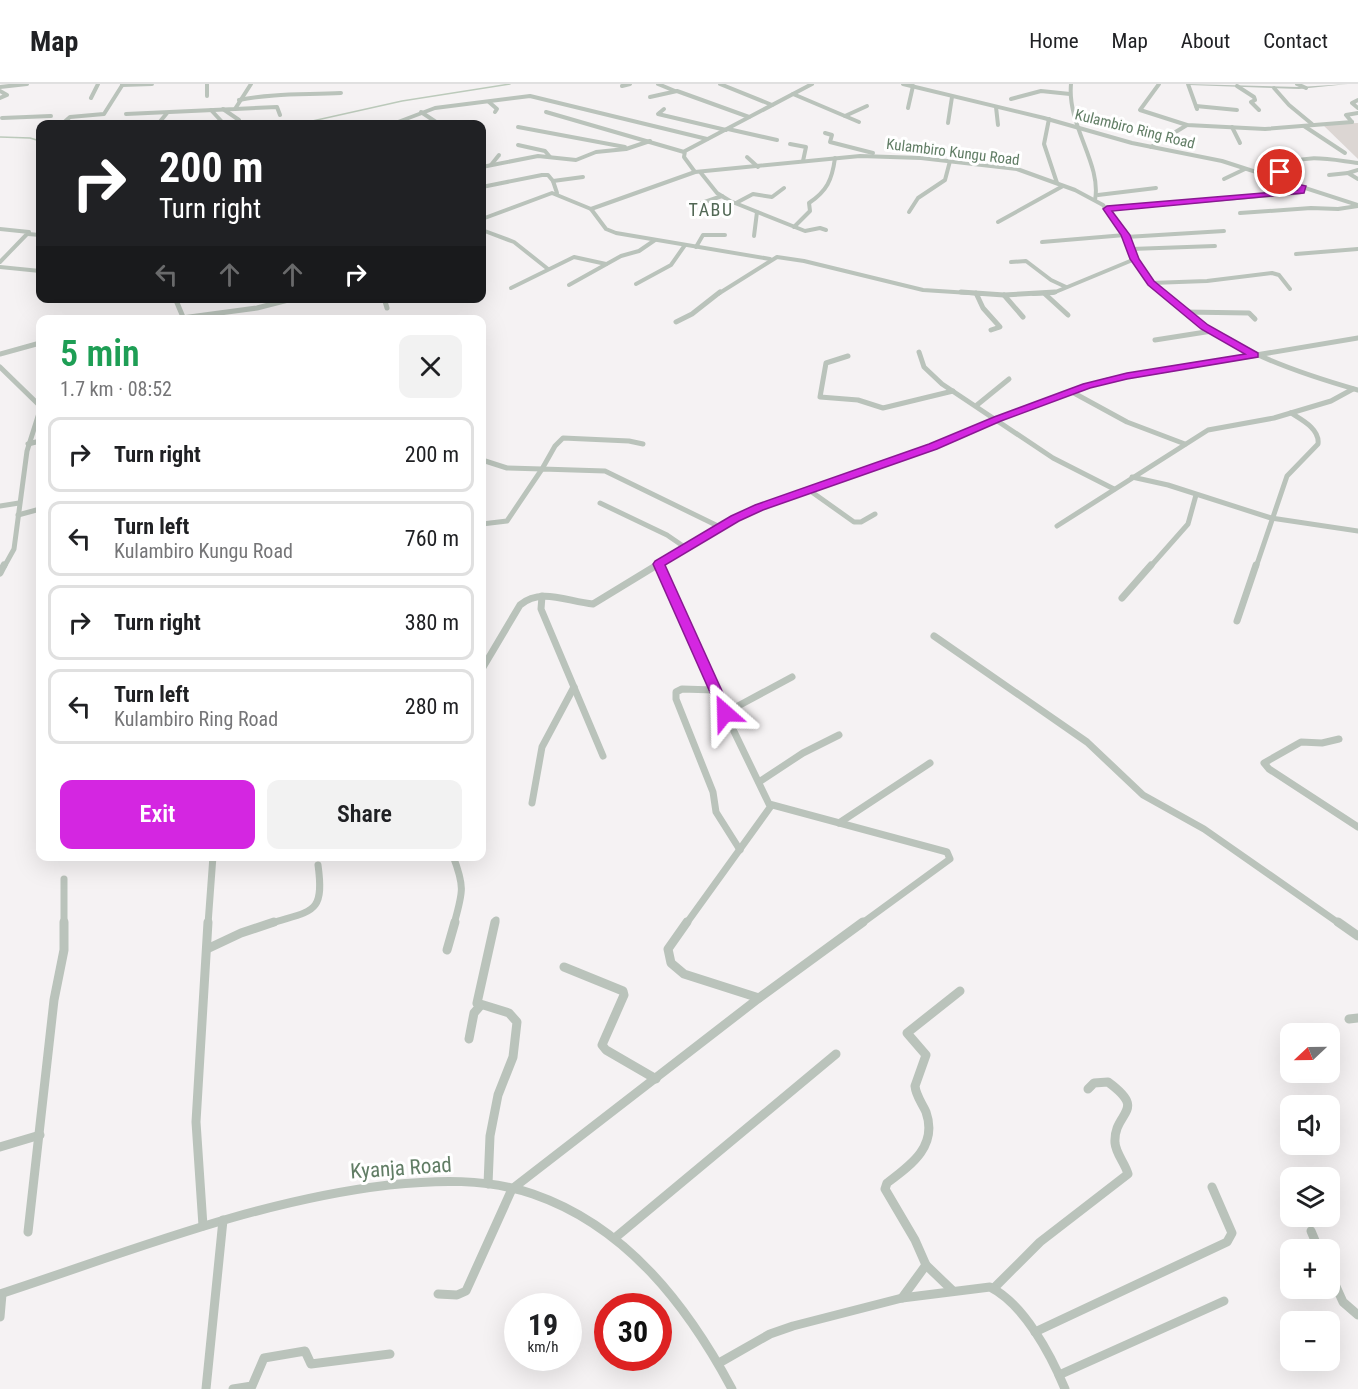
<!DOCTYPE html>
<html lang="en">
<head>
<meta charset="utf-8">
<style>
	body { margin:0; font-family:"Roboto Condensed",sans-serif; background:#f2f2f2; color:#202124; height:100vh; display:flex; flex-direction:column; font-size:22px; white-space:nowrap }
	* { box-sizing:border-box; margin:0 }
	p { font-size:20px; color:#757577 }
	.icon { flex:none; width:33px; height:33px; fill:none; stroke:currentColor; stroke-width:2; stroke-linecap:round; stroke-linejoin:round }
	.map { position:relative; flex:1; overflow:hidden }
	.side { position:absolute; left:36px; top:231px; width:450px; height:546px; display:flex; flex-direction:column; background:#fff; border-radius:12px; box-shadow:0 6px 24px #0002 }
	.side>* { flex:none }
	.top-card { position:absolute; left:36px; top:36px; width:450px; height:183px; border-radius:12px; box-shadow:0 6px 24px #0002; background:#202124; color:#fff; overflow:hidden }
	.needle { width:39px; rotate:248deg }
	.buttons { position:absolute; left:1280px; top:939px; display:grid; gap:12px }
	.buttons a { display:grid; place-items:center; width:60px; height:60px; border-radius:12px; background:#fff; box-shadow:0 6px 24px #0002; font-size:30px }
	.speed { position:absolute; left:504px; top:1209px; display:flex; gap:12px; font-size:30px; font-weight:700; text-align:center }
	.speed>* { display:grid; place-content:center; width:78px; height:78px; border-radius:50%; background:#fff; box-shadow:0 6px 24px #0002; line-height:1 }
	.speed small { font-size:15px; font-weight:400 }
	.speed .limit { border:9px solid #d22; background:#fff; color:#111 }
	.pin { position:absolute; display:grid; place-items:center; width:51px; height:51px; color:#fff; margin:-26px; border:3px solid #fff; border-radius:50%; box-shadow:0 2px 6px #0007 }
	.me { position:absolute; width:66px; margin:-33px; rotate:335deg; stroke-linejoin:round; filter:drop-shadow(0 0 4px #0008) }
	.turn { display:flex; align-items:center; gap:21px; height:126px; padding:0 24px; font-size:27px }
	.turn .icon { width:78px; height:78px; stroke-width:2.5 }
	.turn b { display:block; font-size:42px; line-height:51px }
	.lanes { display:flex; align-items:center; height:57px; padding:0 24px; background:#0003; justify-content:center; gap:30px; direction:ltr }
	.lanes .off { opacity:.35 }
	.round { display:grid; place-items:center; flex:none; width:63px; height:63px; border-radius:12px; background:#f2f2f2 }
	.headline { display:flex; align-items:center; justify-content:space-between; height:102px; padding:0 24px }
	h1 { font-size:36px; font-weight:600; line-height:45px; color:#1e9e55 }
	.button { display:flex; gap:12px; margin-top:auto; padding:12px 24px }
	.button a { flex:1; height:69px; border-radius:12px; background:#d426e1; color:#fff; font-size:24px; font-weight:600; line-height:69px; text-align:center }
	.button a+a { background:#f2f2f2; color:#202124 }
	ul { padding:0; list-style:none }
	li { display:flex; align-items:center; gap:18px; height:75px; margin:0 12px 9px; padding:0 12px; border:3px solid #e0e0e0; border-radius:12px }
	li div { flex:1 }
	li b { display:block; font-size:22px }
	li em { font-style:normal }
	header { display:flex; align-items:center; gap:36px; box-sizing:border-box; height:84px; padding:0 30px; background:#fff; border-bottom:2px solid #e0e0e0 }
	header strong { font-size:28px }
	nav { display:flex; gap:33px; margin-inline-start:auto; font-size:21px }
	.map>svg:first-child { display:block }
	.green { fill:#dcd6d3 }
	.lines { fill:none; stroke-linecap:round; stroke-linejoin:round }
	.stream { stroke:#bccabb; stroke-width:1.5 }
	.minor-far3 { stroke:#bac3bb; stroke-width:4 }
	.minor-far2 { stroke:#bac3bb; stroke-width:5 }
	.minor-far1 { stroke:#bac3bb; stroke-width:7 }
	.minor { stroke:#bac3bb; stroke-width:9 }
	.tertiary { fill:#bac3bb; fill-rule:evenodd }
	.route { fill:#d426e1; stroke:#8a1992; stroke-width:1.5 }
	.labels { text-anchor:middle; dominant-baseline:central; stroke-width:6; stroke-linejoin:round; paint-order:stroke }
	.far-street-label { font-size:15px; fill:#617d65; stroke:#fff }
	.far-quarter-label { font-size:18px; letter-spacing:1.5px; fill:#526855; stroke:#fff }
	.near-street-label { font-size:21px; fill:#617d65; stroke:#fff }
</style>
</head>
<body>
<header>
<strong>Map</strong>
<nav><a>Home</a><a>Map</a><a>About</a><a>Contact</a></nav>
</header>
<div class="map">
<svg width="1358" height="1305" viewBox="0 0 1358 1305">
	<rect width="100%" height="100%" fill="#f5f2f3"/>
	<path class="green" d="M 1358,39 L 1358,75 L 1322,40 Z"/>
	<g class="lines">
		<g class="stream">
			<path d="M 299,40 L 402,17 L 510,0"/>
			<path d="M 0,53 L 30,54 L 40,57"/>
		</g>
		<g class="minor-far3">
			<path d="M 207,0 L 207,12"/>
			<path d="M 658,0 L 675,7"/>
			<path d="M 720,0 L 772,21"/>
			<path d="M 903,0 L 1044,34 L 1132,59 L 1222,77 L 1358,121"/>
			<path d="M 1071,0 C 1067,42 1102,80 1095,116"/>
			<path d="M 1159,0 L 1140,26 L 1187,41 L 1265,45 L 1352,38"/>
			<path d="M 1188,0 L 1197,25"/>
			<path d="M 1297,0 L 1306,4"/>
			<path d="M 122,1 L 152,0"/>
			<path d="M 622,2 L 630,0"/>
			<path d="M 1237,2 L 1254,13 L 1255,16 L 1251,18 L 1259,26"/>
			<path d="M 0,3 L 27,0"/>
			<path d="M 1274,4 L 1289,21 L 1312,40"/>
			<path d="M 0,7 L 7,11 L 0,14"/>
			<path d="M 793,10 L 859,38"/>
			<path d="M 650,13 L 677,7 L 749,33"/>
			<path d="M 91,14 L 98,0"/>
			<path d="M 1011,15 L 1041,7 L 1070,10"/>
			<path d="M 239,16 C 273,9 307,11 341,9"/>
			<path d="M 1358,16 L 1352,19 L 1358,24"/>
			<path d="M 489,18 L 497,25 L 495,28"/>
			<path d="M 1196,22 L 1237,26"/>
			<path d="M 996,23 L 998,41"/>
			<path d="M 908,24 L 913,2"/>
			<path d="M 223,25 L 239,36"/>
			<path d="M 235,25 L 277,23 L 280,31"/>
			<path d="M 664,25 L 658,30 L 726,46"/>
			<path d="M 211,26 L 224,40"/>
			<path d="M 421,28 L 439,40"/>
			<path d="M 546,28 L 684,68"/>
			<path d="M 126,30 L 235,25 L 251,0"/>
			<path d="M 845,32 L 867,22"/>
			<path d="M 2,34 L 51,32"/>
			<path d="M 1049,35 L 1044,60 L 1057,99"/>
			<path d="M 398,38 L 435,24 L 530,12 L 707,55"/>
			<path d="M 1352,38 L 1346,31 L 1358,29"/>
			<path d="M 948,39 L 952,13"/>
			<path d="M 62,40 L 70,33 L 104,30 L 123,0"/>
			<path d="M 158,40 L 167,29"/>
			<path d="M 1304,42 L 1345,69"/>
			<path d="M 518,43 L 625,63"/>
			<path d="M 1232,43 L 1240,59"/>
			<path d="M 728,45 L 777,56"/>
			<path d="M 825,49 L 832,51 L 830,58 L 873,69"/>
			<path d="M 790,60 L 806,63 L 803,77"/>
			<path d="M 518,61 L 545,67 L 550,73"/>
			<path d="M 1151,63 L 1187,41"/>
			<path d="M 1273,68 L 1281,82"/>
			<path d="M 747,73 L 758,83"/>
			<path d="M 491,81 L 499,71"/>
			<path d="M 482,83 L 538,72 L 576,76 L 596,68 L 626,65 L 650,57"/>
			<path d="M 1358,86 L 1348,89 L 1358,95"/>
			<path d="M 695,88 L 684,73 L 685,67 L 812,0"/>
			<path d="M 701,89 L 717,109 L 730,117 L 805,147 L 820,144 L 826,146"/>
			<path d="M 1329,91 L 1348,89"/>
			<path d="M 1224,95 L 1245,85"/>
			<path d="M 1286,99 L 1280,84 C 1303,68 1332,76 1358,79"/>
			<path d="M 482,103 L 542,91 L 548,91 L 553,97"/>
			<path d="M 557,109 L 553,97 L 583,93"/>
			<path d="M 1098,111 L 1156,104"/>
			<path d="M 736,119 L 753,110 L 772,113 L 784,104"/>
			<path d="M 693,122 L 722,112"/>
			<path d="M 591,125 L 606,145 L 616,149 L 770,175"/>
			<path d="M 1107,125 L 1295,109 L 1301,108 L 1303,104"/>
			<path d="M 909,128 L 918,114 L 945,96 L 950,77"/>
			<path d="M 1240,129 L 1311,124 L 1338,125 L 1358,122"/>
			<path d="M 482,135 L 552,109 L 591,125 L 695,88 L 860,72 L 921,74 L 1017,85 L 1075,106 L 1103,121 L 1125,151 L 1135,175 L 1151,199 L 1163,210"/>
			<path d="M 998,138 L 1063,102"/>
			<path d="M 794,143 L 810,127 L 809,119 C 827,107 832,96 835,74"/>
			<path d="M 0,145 L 29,148 L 0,178"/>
			<path d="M 482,146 L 514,158 L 548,185"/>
			<path d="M 28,150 L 40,151"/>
			<path d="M 754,152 L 757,128"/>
			<path d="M 1126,153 L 1224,147"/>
			<path d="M 1042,158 L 1125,151"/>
			<path d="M 696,163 L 703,151 L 725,151"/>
			<path d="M 1131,165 L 1215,162"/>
			<path d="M 1296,170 L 1358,165"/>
			<path d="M 1011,178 L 1026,177 L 1051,196 L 1066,203"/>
			<path d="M 0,183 L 40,187"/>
			<path d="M 1151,199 L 1207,197 L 1272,189 L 1279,191 L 1290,205"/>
			<path d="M 636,200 L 671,181 L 685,161"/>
			<path d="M 569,201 L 621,172 L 639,167 L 655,156"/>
			<path d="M 511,204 L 574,173 L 606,180"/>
			<path d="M 718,210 L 777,173 L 804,177 L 923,206 L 985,210"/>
			<path d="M 1033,210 L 1053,209 L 1135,175"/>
		</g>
		<g class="minor-far2">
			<path d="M 961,208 L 1004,211 L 1055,208"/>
			<path d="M 1162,208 C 1223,262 1281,284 1358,306"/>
			<path d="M 976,209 L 983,224 L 1000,243 L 991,246"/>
			<path d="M 1045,210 L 1068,231"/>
			<path d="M 1004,211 L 1023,233"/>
			<path d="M 175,214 L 183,233"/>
			<path d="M 384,214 L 387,224"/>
			<path d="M 1185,228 L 1249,229 L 1255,235"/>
			<path d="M 167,236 L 257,224 L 296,214"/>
			<path d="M 676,238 L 692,230 L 720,208"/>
			<path d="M 1155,256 L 1212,247"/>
			<path d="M 919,268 L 924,283 L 942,300 L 1053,374 L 1114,405"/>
			<path d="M 0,270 L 40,259"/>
			<path d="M 848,272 L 826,279 L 820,313 L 858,316 L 883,324 L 953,307"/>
			<path d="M 0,283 L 38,320 L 40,326 L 27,367 L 14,465 L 4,483"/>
			<path d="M 1072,308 L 1127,338 L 1185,360"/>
			<path d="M 977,321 L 1009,295"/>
			<path d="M 28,360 L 40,357"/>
			<path d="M 482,376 L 507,384 L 542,385 L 555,362 L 563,354 L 629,357 L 643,360"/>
			<path d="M 1132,393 L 1168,401 L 1271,434 L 1358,447"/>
			<path d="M 809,406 L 854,438 L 861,438 L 875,430"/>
			<path d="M 600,419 L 667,451 L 686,464"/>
			<path d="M 0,422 L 19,419"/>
			<path d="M 18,431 L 40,425"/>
			<path d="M 482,440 L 507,437 L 542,385 L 605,387 L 720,443"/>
			<path d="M 1057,442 L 1208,346 L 1274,334 L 1331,317 L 1353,305"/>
			<path d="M 659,480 L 660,483"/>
			<path d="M 654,483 L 735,434 L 759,423 L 933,362 L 1036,320 L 1107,296 L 1358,254"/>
			<path d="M 1150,483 L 1188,440 L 1196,411"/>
			<path d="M 1256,483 L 1287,392 L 1318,360 C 1320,345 1302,336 1291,329"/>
		</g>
		<g class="minor-far1">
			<path d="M 660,481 L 714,606 L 769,720 L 947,768 L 950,775 L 861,840"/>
			<path d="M 0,489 L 4,481"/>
			<path d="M 542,512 L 541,525 L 603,672"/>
			<path d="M 1122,514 L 1151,481"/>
			<path d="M 1237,537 L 1256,481"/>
			<path d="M 934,552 L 1087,658 L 1143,711 L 1204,745 L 1340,840"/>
			<path d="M 482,585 L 520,521 C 541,503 568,518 593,520 L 657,481"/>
			<path d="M 714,606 L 682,605 L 676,608 L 676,615 L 713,708 L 716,728 L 740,766"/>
			<path d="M 725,629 L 792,593"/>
			<path d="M 1339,655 L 1322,659 L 1301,658 L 1264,679 L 1269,685 L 1358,743"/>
			<path d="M 759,698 L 803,669 L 839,651"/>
			<path d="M 532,719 L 542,663 L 574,603"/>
			<path d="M 839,739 L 930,679"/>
			<path d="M 453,772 C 465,803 463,808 454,840"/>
			<path d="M 64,795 L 64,840"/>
			<path d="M 208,840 L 213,772"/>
			<path d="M 269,840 C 312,826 325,831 318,781"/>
			<path d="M 495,840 L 496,836"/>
			<path d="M 686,840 L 771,722"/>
		</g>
		<g class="minor">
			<path d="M 687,838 L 668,865 L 671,879 L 684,890 L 759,914"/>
			<path d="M 1338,838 L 1358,852"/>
			<path d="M 207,865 L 241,849 L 274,838"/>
			<path d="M 447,866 L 455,838"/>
			<path d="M 564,883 L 623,907 L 624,911 L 602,961 L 606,966 L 656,995"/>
			<path d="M 1349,935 L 1358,934"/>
			<path d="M 469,955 L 474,929 L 480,922"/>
			<path d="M 0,1063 L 40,1051"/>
			<path d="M 488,1100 L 490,1052 L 498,1011 L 513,973 L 517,938 L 509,929 L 477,919 L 495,838"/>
			<path d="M 203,1142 L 196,1038 L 208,838"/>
			<path d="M 1311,1147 L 1319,1166"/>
			<path d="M 28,1148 L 54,916 L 64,866 L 64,838"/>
			<path d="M 616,1153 L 836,970"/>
			<path d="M 1329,1187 L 1343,1218 L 1358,1231"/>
			<path d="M 994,1204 L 1040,1158 L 1128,1090 C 1125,1079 1116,1070 1115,1059 C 1113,1027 1149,1028 1108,998 L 1094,999 L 1088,1005"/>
			<path d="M 953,1207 L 926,1181 L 915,1156 L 885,1105 L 887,1099 C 911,1081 938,1062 926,1028 C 922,1019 916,1012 915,1002 L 926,971 L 907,949 L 960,907"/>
			<path d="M 0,1210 C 128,1168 254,1117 389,1101 C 436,1096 487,1094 533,1110 C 626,1142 687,1221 732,1305"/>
			<path d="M 438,1210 L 457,1211 L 466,1207 L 512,1105 L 759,914 L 863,838"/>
			<path d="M 902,1214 L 926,1181"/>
			<path d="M 0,1233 L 2,1210"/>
			<path d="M 1035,1248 L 1227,1158 L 1232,1149 L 1212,1103"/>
			<path d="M 719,1279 L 770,1250 L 793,1242 L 902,1214 L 990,1203 C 1024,1220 1051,1271 1065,1305"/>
			<path d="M 1059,1291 L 1224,1217"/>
			<path d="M 206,1305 L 223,1136"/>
			<path d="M 233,1305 L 252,1302 L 264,1274 L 305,1267 L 311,1280 L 390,1270"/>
		</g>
		<path class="tertiary" d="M 1187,0 L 1299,3 L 1348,0 L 1299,5 L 1189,1 Z"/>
	</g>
	<path class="route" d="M 1280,85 L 1283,86 L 1289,98 L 1306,102 L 1304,109 L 1112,127 L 1130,151 L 1139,175 L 1154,197 L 1208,241 L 1258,269 L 1258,273 L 1127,295 L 1090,304 L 1001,337 L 937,365 L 763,426 L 739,437 L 665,481 L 732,629 L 730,633 L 721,633 L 653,480 L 655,477 L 731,432 L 755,421 L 929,360 L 994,333 L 1083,300 L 1127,289 L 1245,270 L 1201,245 L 1148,201 L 1130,175 L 1121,151 L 1103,125 L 1107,122 L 1298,106 L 1283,101 L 1276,88 Z"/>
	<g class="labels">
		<g class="far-street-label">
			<text transform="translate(1135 45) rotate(14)">Kulambiro Ring Road</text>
			<text transform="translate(953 68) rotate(7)">Kulambiro Kungu Road</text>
		</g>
		<g class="far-quarter-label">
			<text x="711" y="125">TABU</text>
		</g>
		<g class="near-street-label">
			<text transform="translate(401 1084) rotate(-4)">Kyanja Road</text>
		</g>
	</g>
</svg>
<div class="buttons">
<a><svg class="needle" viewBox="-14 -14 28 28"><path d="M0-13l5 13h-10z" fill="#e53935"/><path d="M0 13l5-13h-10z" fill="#757577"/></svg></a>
<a><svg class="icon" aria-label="sound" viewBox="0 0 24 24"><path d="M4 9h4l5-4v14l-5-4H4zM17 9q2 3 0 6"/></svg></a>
<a><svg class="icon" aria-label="layers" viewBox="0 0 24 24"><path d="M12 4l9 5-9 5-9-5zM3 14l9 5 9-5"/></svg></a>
<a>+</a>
<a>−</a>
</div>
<div class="speed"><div>19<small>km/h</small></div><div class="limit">30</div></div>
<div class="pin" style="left:1280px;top:88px;background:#d93025"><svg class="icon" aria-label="arrive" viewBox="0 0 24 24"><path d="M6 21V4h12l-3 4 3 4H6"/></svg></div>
<svg class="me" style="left:725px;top:629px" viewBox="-20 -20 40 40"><path d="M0-17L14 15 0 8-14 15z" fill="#d426e1" stroke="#fff" stroke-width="4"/></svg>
<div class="top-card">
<div class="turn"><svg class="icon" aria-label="right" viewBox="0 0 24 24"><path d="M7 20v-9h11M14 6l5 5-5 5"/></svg><div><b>200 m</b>Turn right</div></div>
<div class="lanes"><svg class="icon off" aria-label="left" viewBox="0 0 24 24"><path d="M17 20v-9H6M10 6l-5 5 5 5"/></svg><svg class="icon off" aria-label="ahead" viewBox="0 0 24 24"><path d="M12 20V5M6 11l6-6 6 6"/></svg><svg class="icon off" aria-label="ahead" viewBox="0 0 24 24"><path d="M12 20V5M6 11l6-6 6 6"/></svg><svg class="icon" aria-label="right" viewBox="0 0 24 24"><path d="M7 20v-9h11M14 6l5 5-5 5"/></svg></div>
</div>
<section class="side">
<div class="headline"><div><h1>5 min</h1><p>1.7 km · 08:52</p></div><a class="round"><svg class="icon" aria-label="close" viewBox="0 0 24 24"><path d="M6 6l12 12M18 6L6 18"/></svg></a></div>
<ul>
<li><svg class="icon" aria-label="right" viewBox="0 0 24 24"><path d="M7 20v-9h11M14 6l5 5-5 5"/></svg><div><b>Turn right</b></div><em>200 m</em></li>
<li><svg class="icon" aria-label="left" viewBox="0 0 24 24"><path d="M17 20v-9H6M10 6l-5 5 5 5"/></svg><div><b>Turn left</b><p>Kulambiro Kungu Road</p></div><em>760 m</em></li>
<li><svg class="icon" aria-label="right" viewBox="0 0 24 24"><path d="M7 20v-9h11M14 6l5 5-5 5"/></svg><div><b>Turn right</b></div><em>380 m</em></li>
<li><svg class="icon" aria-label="left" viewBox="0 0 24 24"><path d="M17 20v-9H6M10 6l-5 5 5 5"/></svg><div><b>Turn left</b><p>Kulambiro Ring Road</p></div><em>280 m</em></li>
</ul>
<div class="button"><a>Exit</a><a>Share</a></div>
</section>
</div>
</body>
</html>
